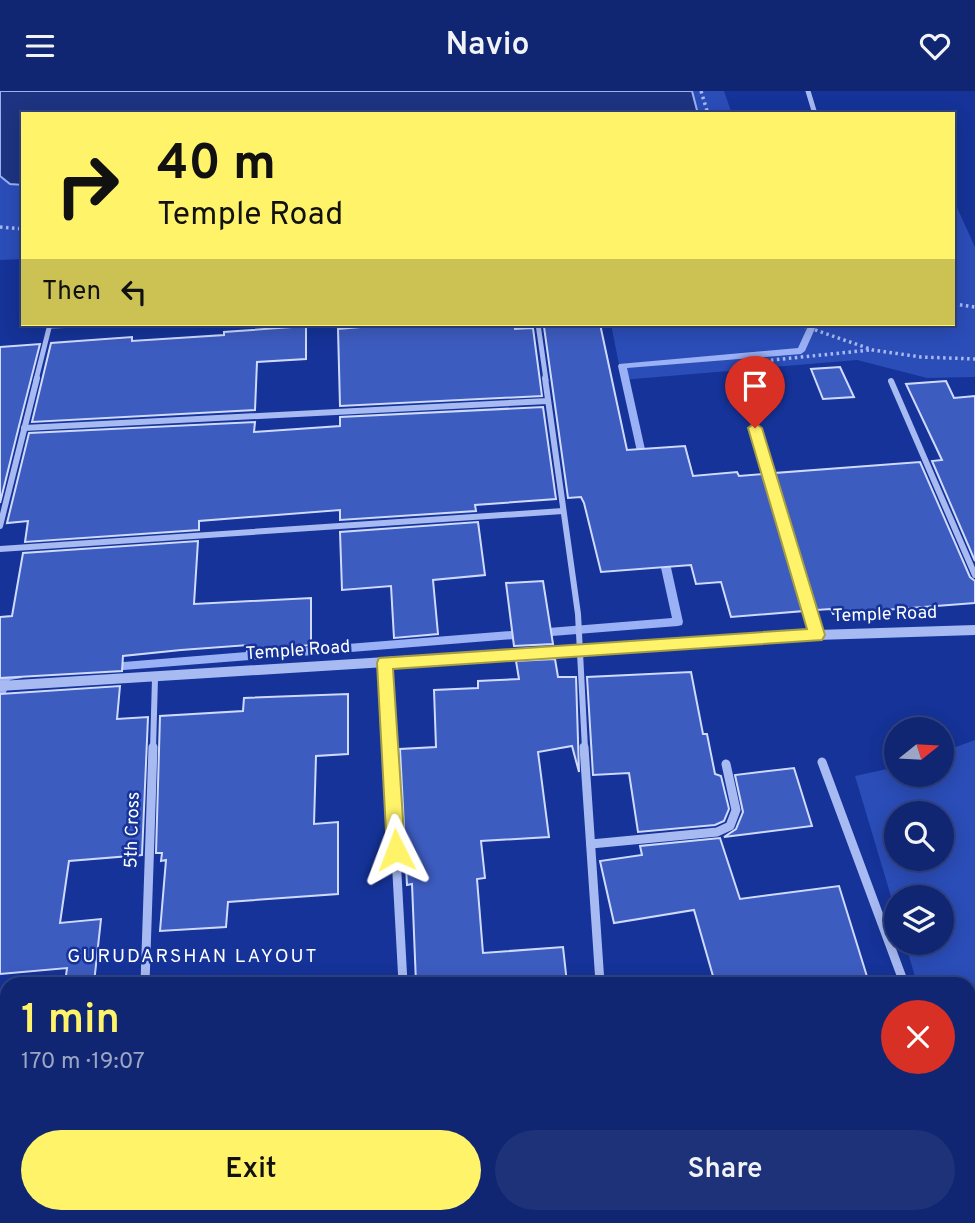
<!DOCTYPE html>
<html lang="en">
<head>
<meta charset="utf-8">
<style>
	body { margin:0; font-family:Overpass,sans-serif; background:#1e327a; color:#f1f3f6; height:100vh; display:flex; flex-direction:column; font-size:26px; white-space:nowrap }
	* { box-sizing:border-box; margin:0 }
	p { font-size:23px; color:#9ca5c4 }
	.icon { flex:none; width:38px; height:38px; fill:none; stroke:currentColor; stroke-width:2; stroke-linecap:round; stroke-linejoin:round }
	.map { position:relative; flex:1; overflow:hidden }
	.drawer { position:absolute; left:0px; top:886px; width:976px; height:247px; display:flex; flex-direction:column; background:#102672; border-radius:21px 21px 0 0; box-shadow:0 4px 18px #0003,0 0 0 2px #304384 }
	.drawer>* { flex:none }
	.guide { position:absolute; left:21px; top:21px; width:934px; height:214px; border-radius:0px; box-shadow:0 4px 18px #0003,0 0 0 2px #304384; background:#fff369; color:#111; overflow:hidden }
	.needle { width:46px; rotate:72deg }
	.fabs { position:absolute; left:884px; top:626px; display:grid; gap:14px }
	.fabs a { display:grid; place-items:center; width:70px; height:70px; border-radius:50%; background:#102672; box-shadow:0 4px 18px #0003,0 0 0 2px #304384; font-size:35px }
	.pin { position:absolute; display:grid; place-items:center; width:60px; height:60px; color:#fff; margin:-72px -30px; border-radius:50% 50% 50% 0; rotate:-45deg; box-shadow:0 0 7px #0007 }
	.pin .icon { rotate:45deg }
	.me { position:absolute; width:77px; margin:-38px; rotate:357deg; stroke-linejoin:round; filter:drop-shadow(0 0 5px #0008) }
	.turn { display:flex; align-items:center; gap:24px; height:147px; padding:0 21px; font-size:32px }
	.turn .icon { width:91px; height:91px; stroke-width:2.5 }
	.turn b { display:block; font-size:49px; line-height:60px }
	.then { display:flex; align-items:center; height:66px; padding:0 21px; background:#0003; gap:14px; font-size:26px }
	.round { display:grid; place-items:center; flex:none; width:74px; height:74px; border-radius:37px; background:#1e327a }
	.headline { display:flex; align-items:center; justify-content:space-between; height:119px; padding:0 21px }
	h1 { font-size:42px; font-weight:600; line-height:52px; color:#fff369 }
	.action { display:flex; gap:14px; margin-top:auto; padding:14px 21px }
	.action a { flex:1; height:80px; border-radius:42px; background:#fff369; color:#111; font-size:28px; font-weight:600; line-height:80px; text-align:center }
	.action a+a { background:#1e327a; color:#f1f3f6 }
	header { display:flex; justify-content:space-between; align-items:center; height:91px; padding:0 21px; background:#102672; font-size:32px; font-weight:600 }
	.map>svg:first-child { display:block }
	.green { fill:#2b4db8; fill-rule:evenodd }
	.water { fill:#1e3482; stroke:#9ab1f5; stroke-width:2 }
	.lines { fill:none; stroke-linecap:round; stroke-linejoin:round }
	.stream { fill:#9ab1f5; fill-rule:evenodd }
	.building { fill:#3d5cc0; stroke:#cfdafd; stroke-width:2 }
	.path { stroke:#a8baf2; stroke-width:3.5; stroke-dasharray:2.5 3.5; stroke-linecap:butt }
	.minor-far2 { stroke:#a8baf2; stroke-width:5 }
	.minor-far1 { stroke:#a8baf2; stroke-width:6 }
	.minor { stroke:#a8baf2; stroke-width:9 }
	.tertiary { fill:#a8baf2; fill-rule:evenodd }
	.route { fill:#fff369; stroke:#a69e44; stroke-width:2 }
	.labels { text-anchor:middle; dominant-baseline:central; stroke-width:5; stroke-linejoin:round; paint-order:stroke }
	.street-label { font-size:18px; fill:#fff; stroke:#153398 }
	.neighbourhood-label { font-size:19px; letter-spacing:2px; fill:#fff; stroke:#153398 }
</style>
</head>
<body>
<header><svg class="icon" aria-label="menu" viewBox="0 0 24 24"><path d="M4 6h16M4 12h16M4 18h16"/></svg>Navio<svg class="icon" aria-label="heart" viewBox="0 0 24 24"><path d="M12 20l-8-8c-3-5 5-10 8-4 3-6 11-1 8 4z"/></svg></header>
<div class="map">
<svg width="975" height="1132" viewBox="0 0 975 1132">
	<rect width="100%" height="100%" fill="#153398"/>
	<g class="green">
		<path d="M 692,0 L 724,0 L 732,23 L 698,23 Z"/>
		<path d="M 0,85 L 10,93 L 23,94 L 23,168 L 0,169 Z"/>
		<path d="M 954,110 L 975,156 L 975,286 L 927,287 L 857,269 L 622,289 L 611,233 L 954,233 Z"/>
		<path d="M 975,649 L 975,1088 L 970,1069 L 970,892 L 917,892 L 905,852 L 942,852 L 942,807 L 896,807 L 896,822 L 855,685 L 896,676 L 896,684 L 942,684 L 942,661 ZM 896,723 L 942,723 L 942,768 L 896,768 Z"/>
	</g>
	<path class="water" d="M 0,0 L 692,0 L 698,23 L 23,23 L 23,94 L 10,93 L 0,85 Z"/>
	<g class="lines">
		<g class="stream">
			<path d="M 809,233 L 817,233 L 805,260 L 801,263 L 627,277 L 648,372 L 646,374 L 640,374 L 618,275 L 619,273 L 798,257 Z"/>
			<path d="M 663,459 L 668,463 L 683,531 L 682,534 L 678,535 L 111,580 L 107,579 L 106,576 L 107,573 L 111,572 L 672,527 L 658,463 Z"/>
			<path d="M 18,580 L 22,581 L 23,584 L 22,587 L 10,589 L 4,608 L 0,610 L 0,587 L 2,582 Z"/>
		</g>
	</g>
	<g class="building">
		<path d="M 395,233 L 514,233 L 515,238 L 533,237 L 542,305 L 340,315 L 338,238 Z"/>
		<path d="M 600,233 L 627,359 L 685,355 L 693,385 L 737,381 L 739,385 L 763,383 L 804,520 L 731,526 L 721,491 L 696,493 L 691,474 L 601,481 L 584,412 L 581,406 L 568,407 L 544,236 Z"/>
		<path d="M 306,235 L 306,268 L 257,271 L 255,319 L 32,331 L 51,252 L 132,246 L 132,250 L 224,244 L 224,241 Z"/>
		<path d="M 40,253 L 19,335 L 0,412 L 0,256 Z"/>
		<path d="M 840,276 L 854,306 L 823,308 L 811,278 Z"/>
		<path d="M 946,290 L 954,307 L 975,305 L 975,470 L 932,370 L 942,369 L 906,293 Z"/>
		<path d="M 543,316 L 556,408 L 475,414 L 476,420 L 340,429 L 340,419 L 199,430 L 199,439 L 25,451 L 28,430 L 7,432 L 29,342 L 255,331 L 254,341 L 340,335 L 340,326 Z"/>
		<path d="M 920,371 L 970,486 L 975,490 L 975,512 L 833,523 L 831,518 L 816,519 L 775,382 Z"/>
		<path d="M 478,431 L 485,484 L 433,489 L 438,543 L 394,547 L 391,495 L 342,499 L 340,441 Z"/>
		<path d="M 198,450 L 194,513 L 311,507 L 311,554 L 247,560 L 248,554 L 181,559 L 123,565 L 122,580 L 0,587 L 0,526 L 12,525 L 23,462 Z"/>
		<path d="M 543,490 L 553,553 L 514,555 L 506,492 Z"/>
		<path d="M 555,568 L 558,586 L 576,586 L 579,681 L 572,655 L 538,661 L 549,746 L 481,750 L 485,787 L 477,788 L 483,862 L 563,856 L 567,892 L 416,892 L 412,793 L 407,794 L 400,658 L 436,656 L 434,599 L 478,597 L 478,590 L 519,588 L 516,570 Z"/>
		<path d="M 691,581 L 703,643 L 707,643 L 715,683 L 721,685 L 729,718 L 724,730 L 715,734 L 638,741 L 629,682 L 593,684 L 587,586 Z"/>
		<path d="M 120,595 L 117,628 L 148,626 L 142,764 L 69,770 L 60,832 L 101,828 L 94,892 L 65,892 L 67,877 L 0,883 L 0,603 Z"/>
		<path d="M 348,603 L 348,663 L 316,665 L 314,733 L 338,731 L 338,803 L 228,811 L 226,836 L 160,840 L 166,769 L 161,770 L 162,762 L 156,762 L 160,625 L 243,620 L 244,607 Z"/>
		<path d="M 794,677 L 812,735 L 724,746 L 736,738 L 743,721 L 735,684 Z"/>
		<path d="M 720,747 L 740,808 L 839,795 L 869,892 L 715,892 L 694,819 L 614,832 L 600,770 L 642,764 L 640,755 Z"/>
	</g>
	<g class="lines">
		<g class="path">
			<path d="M 701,0 L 708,23"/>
			<path d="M 0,136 L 23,138"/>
			<path d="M 954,213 L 975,216"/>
			<path d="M 798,233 L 873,259 L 921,266 L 975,268"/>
			<path d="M 753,271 L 870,259"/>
		</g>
		<g class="minor-far2">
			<path d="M 808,0 L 815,23"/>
			<path d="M 538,233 L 546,289"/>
			<path d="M 49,235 L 111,233"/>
			<path d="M 740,285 L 741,289"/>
			<path d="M 36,289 L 50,233"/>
		</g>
		<g class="minor-far1">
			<path d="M 545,287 L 578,523 L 585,658"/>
			<path d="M 741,287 L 817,544"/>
			<path d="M 891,290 L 975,484"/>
			<path d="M 24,337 L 548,310"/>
			<path d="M 0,435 L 37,287"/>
			<path d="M 0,458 L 563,420"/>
			<path d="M 385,572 L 390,658"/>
			<path d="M 153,658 L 155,587"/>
		</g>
		<g class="minor">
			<path d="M 390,656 L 403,892"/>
			<path d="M 584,656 L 600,892"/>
			<path d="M 822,671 L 904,892"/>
			<path d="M 591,753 L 717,741 L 730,735 L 736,719 L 726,673"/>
			<path d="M 145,892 L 153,656"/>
			<path d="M 970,932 L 975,931"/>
			<path d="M 0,1110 L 7,1109"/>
			<path d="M 419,1125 L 420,1132"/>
		</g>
		<path class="tertiary" d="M 975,534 L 975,544 L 817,549 L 0,600 L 0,590 L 817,539 Z"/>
	</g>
	<path class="route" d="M 755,332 L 762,337 L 825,544 L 822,549 L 393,578 L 405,759 L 402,765 L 396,767 L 389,765 L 387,759 L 377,572 L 379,567 L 807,538 L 748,337 Z"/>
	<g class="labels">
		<g class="street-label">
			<text transform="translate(885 524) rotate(-2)">Temple Road</text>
			<text transform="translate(298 560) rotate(-4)">Temple Road</text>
			<text transform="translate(133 739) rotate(-88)">5th Cross</text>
		</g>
		<g class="neighbourhood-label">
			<text x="193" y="866">GURUDARSHAN LAYOUT</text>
		</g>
	</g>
</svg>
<div class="fabs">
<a><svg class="needle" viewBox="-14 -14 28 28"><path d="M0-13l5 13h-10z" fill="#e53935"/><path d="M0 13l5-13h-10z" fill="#9ca5c4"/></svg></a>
<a><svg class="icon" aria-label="search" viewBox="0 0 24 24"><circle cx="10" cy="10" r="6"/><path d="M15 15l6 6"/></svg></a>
<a><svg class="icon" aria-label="layers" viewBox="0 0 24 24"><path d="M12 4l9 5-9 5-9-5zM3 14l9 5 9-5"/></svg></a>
</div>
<div class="pin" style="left:755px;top:337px;background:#d93025"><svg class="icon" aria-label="arrive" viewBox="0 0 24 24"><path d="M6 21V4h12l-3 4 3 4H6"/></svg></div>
<svg class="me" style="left:396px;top:759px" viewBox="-20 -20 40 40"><path d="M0-17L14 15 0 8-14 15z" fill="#fff369" stroke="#fff" stroke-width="4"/></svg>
<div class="guide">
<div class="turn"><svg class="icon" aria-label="right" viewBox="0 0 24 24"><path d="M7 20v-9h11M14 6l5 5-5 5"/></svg><div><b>40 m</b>Temple Road</div></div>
<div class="then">Then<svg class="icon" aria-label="left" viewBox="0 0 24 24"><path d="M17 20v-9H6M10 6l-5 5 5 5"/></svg></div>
</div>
<section class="drawer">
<div class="headline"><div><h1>1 min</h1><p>170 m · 19:07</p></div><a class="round" style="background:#d93025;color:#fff"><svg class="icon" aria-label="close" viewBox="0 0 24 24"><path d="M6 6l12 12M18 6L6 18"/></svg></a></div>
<div class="action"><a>Exit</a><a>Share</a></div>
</section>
</div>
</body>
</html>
